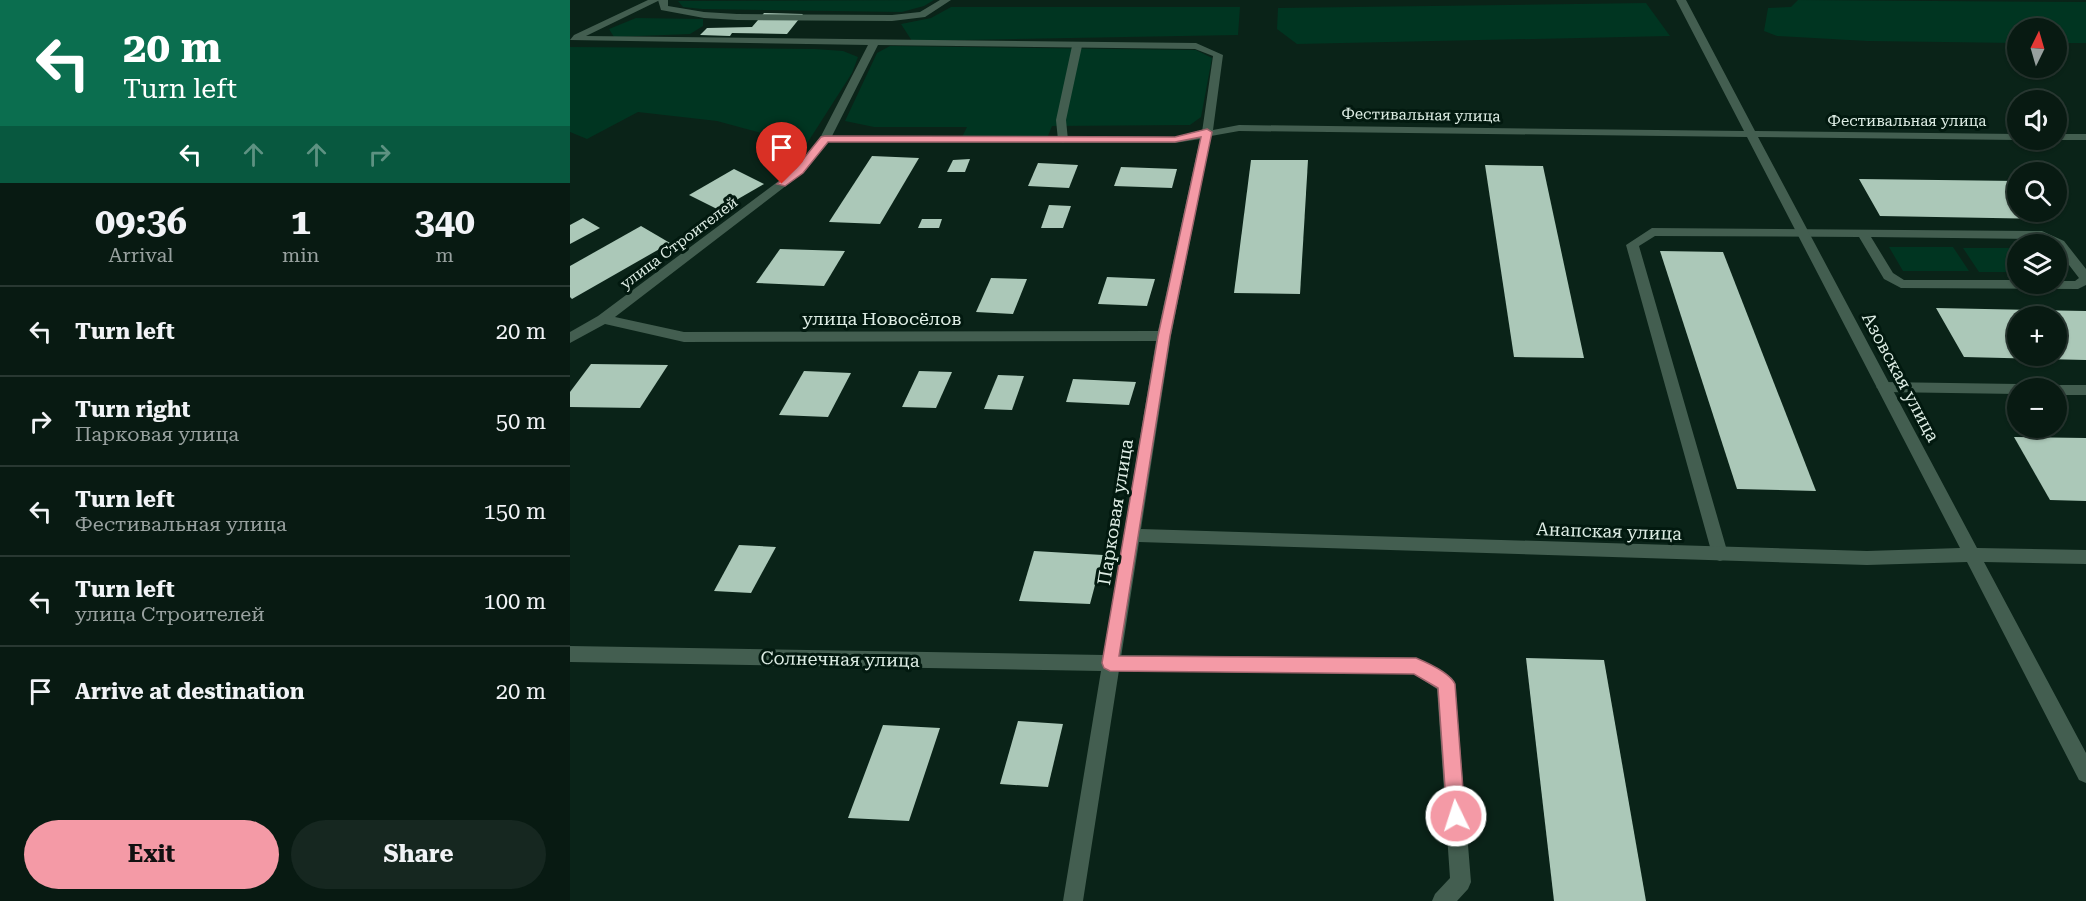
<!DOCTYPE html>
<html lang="en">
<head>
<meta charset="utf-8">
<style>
	body { margin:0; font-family:"Roboto Serif",serif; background:#162720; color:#f1f3f6; height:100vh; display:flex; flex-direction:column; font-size:22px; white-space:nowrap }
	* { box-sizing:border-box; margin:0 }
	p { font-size:20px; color:#98a19f }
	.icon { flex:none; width:33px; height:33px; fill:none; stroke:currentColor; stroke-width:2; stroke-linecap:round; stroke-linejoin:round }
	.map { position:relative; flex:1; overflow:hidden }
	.details { display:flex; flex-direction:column; background:#081a12; width:570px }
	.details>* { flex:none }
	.banner { background:#0b6e4f; color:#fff; overflow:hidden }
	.needle { width:39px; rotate:5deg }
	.controls { position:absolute; left:1437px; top:18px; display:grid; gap:12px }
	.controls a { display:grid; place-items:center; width:60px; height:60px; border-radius:50%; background:#081a12; box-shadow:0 2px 4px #0004,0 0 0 2px #293832; font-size:30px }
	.pin { position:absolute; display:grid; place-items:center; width:51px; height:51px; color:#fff; margin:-62px -26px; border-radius:50% 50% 50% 0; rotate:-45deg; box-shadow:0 0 6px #0007 }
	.pin .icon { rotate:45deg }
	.me { position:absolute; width:66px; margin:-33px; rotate:356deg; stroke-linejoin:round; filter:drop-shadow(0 0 4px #0008) }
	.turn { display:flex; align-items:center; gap:21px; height:126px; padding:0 24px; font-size:27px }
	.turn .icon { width:78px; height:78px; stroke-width:2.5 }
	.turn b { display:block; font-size:42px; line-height:51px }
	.lanes { display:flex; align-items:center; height:57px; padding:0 24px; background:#0003; justify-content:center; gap:30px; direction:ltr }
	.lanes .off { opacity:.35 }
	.eta { display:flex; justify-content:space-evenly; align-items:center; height:102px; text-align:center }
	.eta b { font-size:36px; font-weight:700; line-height:42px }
	.cta { display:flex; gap:12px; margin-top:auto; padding:12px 24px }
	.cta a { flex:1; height:69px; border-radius:36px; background:#f49aa6; color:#111; font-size:24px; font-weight:700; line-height:69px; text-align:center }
	.cta a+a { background:#162720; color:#f1f3f6 }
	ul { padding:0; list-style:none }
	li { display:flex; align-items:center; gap:18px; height:90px; padding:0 24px; border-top:2px solid #293832 }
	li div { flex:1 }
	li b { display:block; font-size:22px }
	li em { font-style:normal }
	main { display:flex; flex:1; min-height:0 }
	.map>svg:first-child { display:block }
	.green { fill:#003521 }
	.building { fill:#abc8b8; fill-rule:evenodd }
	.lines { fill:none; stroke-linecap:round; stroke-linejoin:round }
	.service { fill:#435e50; fill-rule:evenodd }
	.minor { fill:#435e50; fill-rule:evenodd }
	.route { fill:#f49aa6; stroke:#9f646c; stroke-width:1.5 }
	.labels { text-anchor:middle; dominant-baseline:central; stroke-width:6; stroke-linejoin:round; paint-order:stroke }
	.far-street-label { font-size:15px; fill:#ddece4; stroke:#02190f }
	.street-label { font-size:18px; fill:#ddece4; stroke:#02190f }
</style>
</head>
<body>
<main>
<section class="details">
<div class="banner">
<div class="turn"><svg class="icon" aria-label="left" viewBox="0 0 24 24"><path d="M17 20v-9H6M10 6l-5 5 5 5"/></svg><div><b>20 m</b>Turn left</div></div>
<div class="lanes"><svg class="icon" aria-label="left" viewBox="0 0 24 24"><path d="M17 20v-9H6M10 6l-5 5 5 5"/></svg><svg class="icon off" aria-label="ahead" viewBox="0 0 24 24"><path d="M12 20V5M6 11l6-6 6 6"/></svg><svg class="icon off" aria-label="ahead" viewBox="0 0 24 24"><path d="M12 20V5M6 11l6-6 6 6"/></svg><svg class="icon off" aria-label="right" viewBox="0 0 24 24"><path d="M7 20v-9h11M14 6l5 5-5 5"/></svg></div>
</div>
<div class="eta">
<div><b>09:36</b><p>Arrival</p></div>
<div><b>1</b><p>min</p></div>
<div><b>340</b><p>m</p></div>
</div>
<ul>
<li><svg class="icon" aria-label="left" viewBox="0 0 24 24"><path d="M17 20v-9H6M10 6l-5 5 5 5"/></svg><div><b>Turn left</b></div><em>20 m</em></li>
<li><svg class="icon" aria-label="right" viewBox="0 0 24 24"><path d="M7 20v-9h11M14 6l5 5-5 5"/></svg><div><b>Turn right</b><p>Парковая улица</p></div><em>50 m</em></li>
<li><svg class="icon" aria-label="left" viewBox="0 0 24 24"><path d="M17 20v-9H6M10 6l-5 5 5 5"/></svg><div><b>Turn left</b><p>Фестивальная улица</p></div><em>150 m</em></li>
<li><svg class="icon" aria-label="left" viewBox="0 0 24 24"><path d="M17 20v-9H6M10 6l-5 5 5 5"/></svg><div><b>Turn left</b><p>улица Строителей</p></div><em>100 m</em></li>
<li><svg class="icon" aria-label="arrive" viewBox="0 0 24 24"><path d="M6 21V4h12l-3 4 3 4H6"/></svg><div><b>Arrive at destination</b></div><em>20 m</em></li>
</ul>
<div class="cta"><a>Exit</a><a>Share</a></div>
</section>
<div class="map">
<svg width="1516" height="901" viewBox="0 0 1516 901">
	<rect width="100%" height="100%" fill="#0a2318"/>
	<g class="green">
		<path d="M 364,0 L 354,6 L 332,12 L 132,9 L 113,7 L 108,1 Z"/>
		<path d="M 1228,0 L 1516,2 L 1516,43 L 1487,43 L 1486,28 L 1448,28 L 1447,43 L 1297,41 L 1207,36 L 1194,31 L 1198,8 L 1221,7 Z"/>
		<path d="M 1076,3 L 1100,36 L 727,44 L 707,29 L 708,8 Z"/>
		<path d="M 381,7 L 670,7 L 668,35 L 342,41 L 331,24 L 361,18 Z"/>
		<path d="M 66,18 L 133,19 L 133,26 L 120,34 L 44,37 L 39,29 Z"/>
		<path d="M 320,46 L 626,50 L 642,58 L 631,117 L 620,125 L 482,126 L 478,136 L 392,137 L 397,127 L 304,127 L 275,121 L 307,53 Z"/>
		<path d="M 0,47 L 245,49 L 273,51 L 288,57 L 282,73 L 236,145 L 147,121 L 68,112 L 17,139 L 0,132 Z"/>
		<path d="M 1319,247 L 1383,247 L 1399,271 L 1333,271 Z"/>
		<path d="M 1393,248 L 1447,248 L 1447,272 L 1409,272 Z"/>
	</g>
	<g class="building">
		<path d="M 194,13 L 233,14 L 217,34 L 162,33 L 160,36 L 130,35 L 137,28 L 182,27 Z"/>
		<path d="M 302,156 L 349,158 L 310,224 L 259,222 Z"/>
		<path d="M 400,159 L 395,172 L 377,172 L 383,160 Z"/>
		<path d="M 681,160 L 738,160 L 730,294 L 664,293 Z"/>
		<path d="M 468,163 L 508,165 L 499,188 L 458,186 Z"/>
		<path d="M 915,165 L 973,166 L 1014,358 L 944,357 Z"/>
		<path d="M 551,167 L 607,169 L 602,188 L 544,186 Z"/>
		<path d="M 164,169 L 194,184 L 149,210 L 119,195 Z"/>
		<path d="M 1289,179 L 1448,181 L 1448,212 L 1474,212 L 1479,219 L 1310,216 Z"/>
		<path d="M 479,205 L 501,206 L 493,228 L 471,228 Z"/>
		<path d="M 13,218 L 30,228 L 0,244 L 0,225 Z"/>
		<path d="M 352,219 L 372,219 L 369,228 L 348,228 Z"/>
		<path d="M 71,226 L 100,243 L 2,299 L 0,297 L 0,266 Z"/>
		<path d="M 210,249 L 275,251 L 254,286 L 186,283 Z"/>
		<path d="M 1090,251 L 1153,252 L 1246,491 L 1167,489 Z"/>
		<path d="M 537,277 L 585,279 L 577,306 L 528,304 Z"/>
		<path d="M 421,278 L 457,279 L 443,314 L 406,312 Z"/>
		<path d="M 1366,308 L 1516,311 L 1516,360 L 1394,357 ZM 1448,316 L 1486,316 L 1486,356 L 1448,356 Z"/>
		<path d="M 21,364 L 98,365 L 70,408 L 0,407 L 0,392 Z"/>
		<path d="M 234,371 L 281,373 L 258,417 L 209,415 Z"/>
		<path d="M 349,371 L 382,372 L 366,408 L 332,407 Z"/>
		<path d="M 428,375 L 454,376 L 442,410 L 414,409 Z"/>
		<path d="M 503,379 L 566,382 L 559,405 L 496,402 Z"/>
		<path d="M 1444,437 L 1516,438 L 1516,501 L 1480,500 Z"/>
		<path d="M 169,545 L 206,547 L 181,593 L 144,591 Z"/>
		<path d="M 464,551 L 533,555 L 520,604 L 449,601 Z"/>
		<path d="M 956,658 L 1034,660 L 1076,901 L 984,901 Z"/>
		<path d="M 448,721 L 493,724 L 478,787 L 430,784 Z"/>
		<path d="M 313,725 L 370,728 L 339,821 L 278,818 Z"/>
	</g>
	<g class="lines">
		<g class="service">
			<path d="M 88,0 L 98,0 L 98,6 L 134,12 L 167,14 L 322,15 L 350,12 L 370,0 L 381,0 L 355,17 L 322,21 L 167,20 L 134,18 L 91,10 Z"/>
			<path d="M 507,43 L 512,46 L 496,120 L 498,140 L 493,143 L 488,140 L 486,120 L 502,46 Z"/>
			<path d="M 1082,228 L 1472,231 L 1494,241 L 1516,269 L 1516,285 L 1508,289 L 1331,288 L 1314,279 L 1289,237 L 1085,236 L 1069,246 L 1158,554 L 1156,559 L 1150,561 L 1144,559 L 1142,554 L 1056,245 ZM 1301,237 L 1470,239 L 1486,244 L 1486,248 L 1509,278 L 1505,281 L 1486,281 L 1486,284 L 1448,284 L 1448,280 L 1334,280 L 1323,273 Z"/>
			<path d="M 1313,382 L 1448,384 L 1455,388 L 1448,388 L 1448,394 L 1313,392 L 1306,387 Z"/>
			<path d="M 1486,385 L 1516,385 L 1516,395 L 1486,395 L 1486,388 L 1480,388 Z"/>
			<path d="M 540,655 L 846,658 L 882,678 L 885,684 L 901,882 L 898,889 L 887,901 L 862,901 L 865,894 L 880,878 L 867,689 L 844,674 L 540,671 L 534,669 L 531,663 L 534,657 Z"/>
		</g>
		<g class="minor">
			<path d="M 78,0 L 90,0 L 16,36 L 626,43 L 653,55 L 643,130 L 669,125 L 1174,131 L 1106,0 L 1116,0 L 1185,131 L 1448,134 L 1448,140 L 1451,140 L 1448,140 L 1188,137 L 1407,548 L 1516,550 L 1516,564 L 1414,562 L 1516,753 L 1516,783 L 1509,780 L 1397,562 L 1297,565 L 569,542 L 513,901 L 493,901 L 531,671 L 0,662 L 0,646 L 534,655 L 586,341 L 114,342 L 35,324 L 0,343 L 0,332 L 28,316 L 226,168 L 250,138 L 298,45 L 0,40 L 4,35 ZM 308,45 L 625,49 L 643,56 L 632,132 L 605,137 L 262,136 ZM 669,131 L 1177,137 L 1390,548 L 1297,551 L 571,529 L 601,336 L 641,136 ZM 630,139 L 588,331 L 114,332 L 45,317 L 234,172 L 258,142 L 605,143 Z"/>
			<path d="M 1486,134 L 1516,134 L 1516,140 L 1483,140 L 1486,140 Z"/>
		</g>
	</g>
	<path class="route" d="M 637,129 L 642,132 L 600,336 L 549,656 L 846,658 C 858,663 880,673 885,684 L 895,816 L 893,823 L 886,825 L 880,823 L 877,816 L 868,688 L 844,674 L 540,671 L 534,668 L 532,663 L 588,336 L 631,137 L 605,142 L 258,142 L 233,173 L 215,186 L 207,184 L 226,168 L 251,137 L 255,136 L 605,137 Z"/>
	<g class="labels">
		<g class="far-street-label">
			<text transform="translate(851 115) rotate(1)">Фестивальная улица</text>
			<text x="1337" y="121">Фестивальная улица</text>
			<text transform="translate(109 243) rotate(-37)">улица Строителей</text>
		</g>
		<g class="street-label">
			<text x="312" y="318">улица Новосёлов</text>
			<text transform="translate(1331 377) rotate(62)">Азовская улица</text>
			<text transform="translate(545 512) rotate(-81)">Парковая улица</text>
			<text transform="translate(1039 531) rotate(2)">Анапская улица</text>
			<text transform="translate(270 659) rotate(1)">Солнечная улица</text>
		</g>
	</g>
</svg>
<div class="controls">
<a><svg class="needle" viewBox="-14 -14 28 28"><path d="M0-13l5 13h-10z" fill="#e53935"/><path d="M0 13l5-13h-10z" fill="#98a19f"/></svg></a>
<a><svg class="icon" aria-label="sound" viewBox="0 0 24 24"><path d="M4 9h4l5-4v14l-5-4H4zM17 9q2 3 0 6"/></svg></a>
<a><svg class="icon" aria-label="search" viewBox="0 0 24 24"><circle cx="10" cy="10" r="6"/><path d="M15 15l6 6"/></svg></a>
<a><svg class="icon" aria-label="layers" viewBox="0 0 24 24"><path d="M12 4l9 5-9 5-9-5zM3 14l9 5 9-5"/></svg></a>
<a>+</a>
<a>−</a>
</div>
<div class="pin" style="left:212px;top:184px;background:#d93025"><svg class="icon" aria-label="arrive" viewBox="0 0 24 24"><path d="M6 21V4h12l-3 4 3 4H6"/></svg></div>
<svg class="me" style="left:886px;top:816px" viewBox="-20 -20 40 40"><circle r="17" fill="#f49aa6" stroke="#fff" stroke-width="3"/><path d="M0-11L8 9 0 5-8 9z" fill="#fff"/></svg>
</div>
</main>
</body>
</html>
